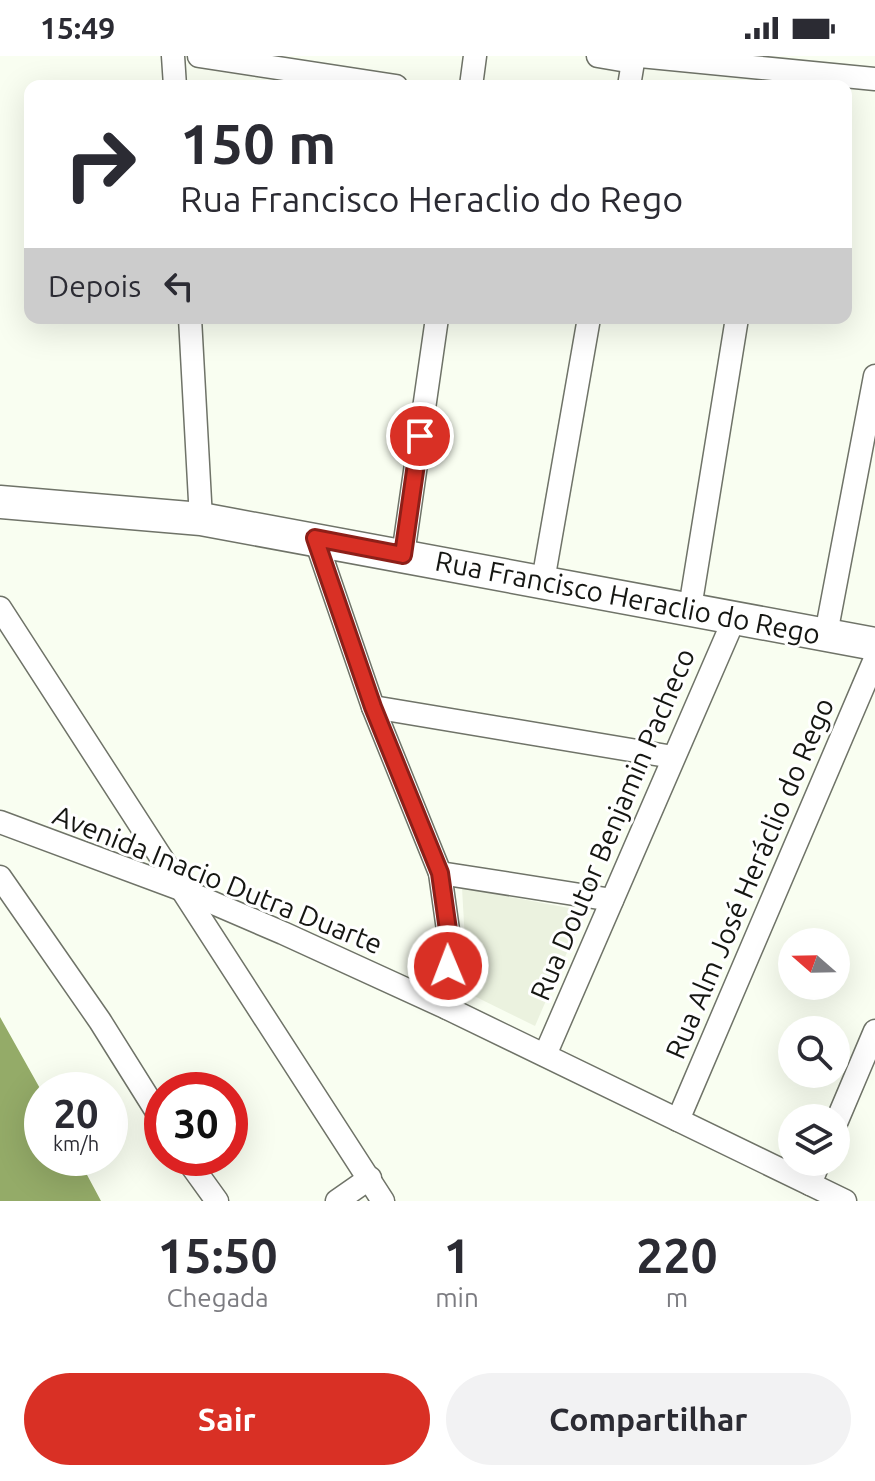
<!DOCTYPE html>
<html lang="pt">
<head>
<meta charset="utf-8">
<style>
	body { margin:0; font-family:Ubuntu,sans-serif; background:#f2f2f3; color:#2b2b33; height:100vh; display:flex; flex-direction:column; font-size:30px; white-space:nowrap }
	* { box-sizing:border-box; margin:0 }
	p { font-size:26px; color:#7c7c81 }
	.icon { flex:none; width:44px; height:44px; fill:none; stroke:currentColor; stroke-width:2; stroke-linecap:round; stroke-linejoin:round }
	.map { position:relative; height:1145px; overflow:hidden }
	.drawer { display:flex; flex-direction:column; background:#fff; flex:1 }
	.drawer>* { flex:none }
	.guide { position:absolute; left:24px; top:24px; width:828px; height:244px; border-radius:16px; box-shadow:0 8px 32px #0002; background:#fff; color:#2b2b33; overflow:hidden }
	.needle { width:52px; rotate:290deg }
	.buttons { position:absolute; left:778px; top:872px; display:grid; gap:16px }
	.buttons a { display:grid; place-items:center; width:72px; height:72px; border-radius:50%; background:#fff; box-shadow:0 8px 32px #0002; font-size:40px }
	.speed { position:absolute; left:24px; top:1016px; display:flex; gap:16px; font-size:40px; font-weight:700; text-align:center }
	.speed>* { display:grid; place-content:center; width:104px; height:104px; border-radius:50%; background:#fff; box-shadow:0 8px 32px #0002; line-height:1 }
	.speed small { font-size:20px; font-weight:400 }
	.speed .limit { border:12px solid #d22; background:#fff; color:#111 }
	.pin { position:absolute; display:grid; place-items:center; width:68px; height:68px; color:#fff; margin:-34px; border:4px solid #fff; border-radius:50%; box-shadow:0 2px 8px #0007 }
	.me { position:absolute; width:88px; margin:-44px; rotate:359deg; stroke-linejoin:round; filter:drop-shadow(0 0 6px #0008) }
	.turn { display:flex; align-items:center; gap:28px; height:168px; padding:0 24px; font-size:36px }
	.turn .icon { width:104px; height:104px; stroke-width:2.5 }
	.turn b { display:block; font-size:56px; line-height:68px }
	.then { display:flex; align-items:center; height:76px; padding:0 24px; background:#0003; gap:16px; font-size:30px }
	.eta { display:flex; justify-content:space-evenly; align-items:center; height:136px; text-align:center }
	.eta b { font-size:48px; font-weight:600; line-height:56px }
	.primary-button { display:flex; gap:16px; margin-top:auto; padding:16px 24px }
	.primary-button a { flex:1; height:92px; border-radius:48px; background:#d93025; color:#fff; font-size:32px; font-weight:600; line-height:92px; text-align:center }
	.primary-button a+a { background:#f2f2f3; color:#2b2b33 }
	.status { display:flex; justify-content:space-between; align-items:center; height:56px; padding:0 40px; background:#fff; direction:ltr }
	.status svg { height:22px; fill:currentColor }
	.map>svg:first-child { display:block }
	.built { fill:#ebf2df }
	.water { fill:#94ab68 }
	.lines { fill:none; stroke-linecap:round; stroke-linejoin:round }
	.street-casing { stroke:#6f7368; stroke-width:25 }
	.secondary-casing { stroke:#6f7368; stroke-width:35 }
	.street { stroke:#fff; stroke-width:22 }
	.secondary { stroke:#fff; stroke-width:32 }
	.route-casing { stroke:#8d1f18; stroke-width:20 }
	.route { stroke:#d93025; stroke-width:14 }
	.labels { text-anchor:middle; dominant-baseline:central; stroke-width:6; stroke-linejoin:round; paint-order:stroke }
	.street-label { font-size:28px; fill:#151612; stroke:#fff }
</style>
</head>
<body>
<div class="status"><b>15:49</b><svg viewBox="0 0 49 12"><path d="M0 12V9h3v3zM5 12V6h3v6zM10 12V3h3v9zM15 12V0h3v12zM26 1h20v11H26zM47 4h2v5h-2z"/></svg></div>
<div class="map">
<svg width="875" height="1145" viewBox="0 0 875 1145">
	<rect width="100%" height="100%" fill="#f9fef1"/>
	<path class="built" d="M 462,832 L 585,855 L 535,970 L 468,937 Z"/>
	<path class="water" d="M 0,961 L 42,1036 L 42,1102 L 78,1102 L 101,1145 L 0,1145 Z"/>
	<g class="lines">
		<g class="street-casing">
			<g id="street">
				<path d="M 173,0 L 175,30"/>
				<path d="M 199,0 L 396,30"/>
				<path d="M 598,0 L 633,6"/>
				<path d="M 640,0 L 875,23"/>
				<path d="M 471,30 L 475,0"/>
				<path d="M 629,30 L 634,0"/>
				<path d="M 190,262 L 201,463"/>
				<path d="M 315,482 L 373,651 L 440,817 L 448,874 L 447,952"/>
				<path d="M 403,499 L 437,262"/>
				<path d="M 543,525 L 589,262"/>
				<path d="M 0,552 L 383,1145"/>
				<path d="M 690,552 L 737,262"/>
				<path d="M 826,578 L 875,320"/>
				<path d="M 373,651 L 673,701"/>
				<path d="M 0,766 L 183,834 L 283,877 L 447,952 L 845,1145"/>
				<path d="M 440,817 L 612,844"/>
				<path d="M 0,821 L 100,965 L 162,1064"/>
				<path d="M 545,999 L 735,561"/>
				<path d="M 678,1064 L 875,603"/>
				<path d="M 836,1067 L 875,975"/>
				<path d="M 186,1102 L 217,1145"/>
				<path d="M 810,1128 L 819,1106"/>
				<path d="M 337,1145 L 370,1122"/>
			</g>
		</g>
		<g class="secondary-casing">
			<path id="secondary" d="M 0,446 L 201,463 L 875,588"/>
		</g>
		<use href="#street" class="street"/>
		<use href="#secondary" class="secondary"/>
	</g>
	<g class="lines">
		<g class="route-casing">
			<path id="route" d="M 420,380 L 403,499 L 315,482 L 373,651 L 440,817 L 448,874 L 448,910"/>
		</g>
		<use href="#route" class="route"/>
	</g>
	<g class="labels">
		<g class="street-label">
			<text transform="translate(628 541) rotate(11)">Rua Francisco Heraclio do Rego</text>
			<text transform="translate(612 768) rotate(-67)">Rua Doutor Benjamin Pacheco</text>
			<text transform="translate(749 822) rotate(-67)">Rua Alm José Heráclio do Rego</text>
			<text transform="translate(218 823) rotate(22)">Avenida Inacio Dutra Duarte</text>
		</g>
	</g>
</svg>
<div class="buttons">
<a><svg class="needle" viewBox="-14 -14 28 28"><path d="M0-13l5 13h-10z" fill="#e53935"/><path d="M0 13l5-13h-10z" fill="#7c7c81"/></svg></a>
<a><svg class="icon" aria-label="search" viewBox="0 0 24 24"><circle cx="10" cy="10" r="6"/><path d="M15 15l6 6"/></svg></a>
<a><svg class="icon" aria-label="layers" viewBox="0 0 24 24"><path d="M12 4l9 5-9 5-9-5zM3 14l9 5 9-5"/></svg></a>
</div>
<div class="speed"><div>20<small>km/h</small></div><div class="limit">30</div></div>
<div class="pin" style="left:420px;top:380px;background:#d93025"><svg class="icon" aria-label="arrive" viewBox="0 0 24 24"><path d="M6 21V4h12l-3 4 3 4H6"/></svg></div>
<svg class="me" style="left:448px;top:910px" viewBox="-20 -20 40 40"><circle r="17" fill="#d93025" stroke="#fff" stroke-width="3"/><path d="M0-11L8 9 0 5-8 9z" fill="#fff"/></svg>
<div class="guide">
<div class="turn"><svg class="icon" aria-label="right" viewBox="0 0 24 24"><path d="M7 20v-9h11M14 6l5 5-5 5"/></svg><div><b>150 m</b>Rua Francisco Heraclio do Rego</div></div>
<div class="then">Depois<svg class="icon" aria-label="left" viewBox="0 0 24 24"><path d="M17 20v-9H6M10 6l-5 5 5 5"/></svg></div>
</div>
</div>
<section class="drawer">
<div class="eta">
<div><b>15:50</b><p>Chegada</p></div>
<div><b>1</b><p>min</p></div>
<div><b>220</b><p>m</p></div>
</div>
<div class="primary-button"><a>Sair</a><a>Compartilhar</a></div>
</section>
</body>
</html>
